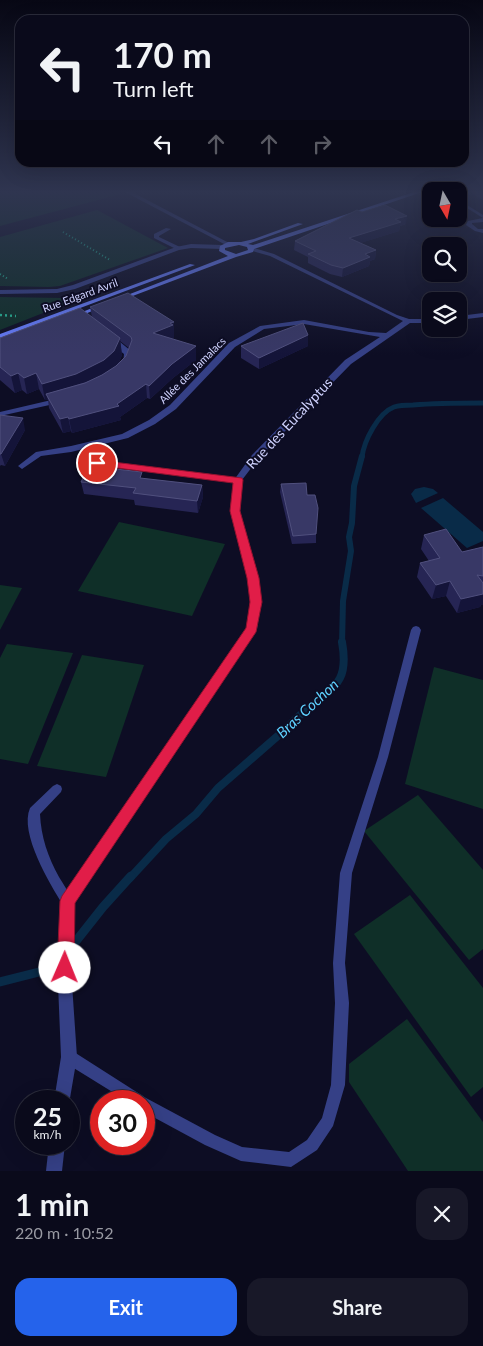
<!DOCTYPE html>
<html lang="en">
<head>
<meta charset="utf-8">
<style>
	body { margin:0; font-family:Lato,sans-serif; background:#181828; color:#f1f3f6; height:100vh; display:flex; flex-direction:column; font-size:19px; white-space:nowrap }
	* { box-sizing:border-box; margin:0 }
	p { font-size:16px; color:#999aa3 }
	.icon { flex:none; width:28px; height:28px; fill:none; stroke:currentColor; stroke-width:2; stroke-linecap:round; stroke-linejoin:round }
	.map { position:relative; height:1171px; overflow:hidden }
	.details { display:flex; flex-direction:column; background:#0a0a1b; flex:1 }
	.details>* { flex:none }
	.guide { position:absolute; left:15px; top:15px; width:454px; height:152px; border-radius:15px; box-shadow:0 5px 20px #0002,0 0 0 1px #2a2b3a; background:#0a0a1b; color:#f1f3f6; overflow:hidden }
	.needle { width:32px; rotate:171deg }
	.fabs { position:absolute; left:422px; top:182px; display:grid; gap:10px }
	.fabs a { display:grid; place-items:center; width:45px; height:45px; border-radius:10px; background:#0a0a1b; box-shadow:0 5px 20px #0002,0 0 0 1px #2a2b3a; font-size:25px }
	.speed { position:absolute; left:15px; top:1090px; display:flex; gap:10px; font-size:25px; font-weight:700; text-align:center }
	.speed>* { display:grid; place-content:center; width:65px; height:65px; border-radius:50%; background:#0a0a1b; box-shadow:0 5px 20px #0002,0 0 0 1px #2a2b3a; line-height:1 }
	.speed small { font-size:12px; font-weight:400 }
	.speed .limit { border:8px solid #d22; background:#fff; color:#111 }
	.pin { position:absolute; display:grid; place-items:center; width:42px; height:42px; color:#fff; margin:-21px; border:2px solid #fff; border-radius:50%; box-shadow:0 1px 5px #0007 }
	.me { position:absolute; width:55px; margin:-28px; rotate:1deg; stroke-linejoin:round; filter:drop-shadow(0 0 4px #0008) }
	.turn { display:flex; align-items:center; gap:18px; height:105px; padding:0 15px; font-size:22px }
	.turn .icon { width:65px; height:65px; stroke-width:2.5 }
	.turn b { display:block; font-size:35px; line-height:42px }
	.lanes { display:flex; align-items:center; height:48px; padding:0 15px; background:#0003; justify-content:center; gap:25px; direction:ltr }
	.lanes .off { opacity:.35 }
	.round { display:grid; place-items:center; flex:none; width:52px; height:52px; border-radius:15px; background:#181828 }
	.head { display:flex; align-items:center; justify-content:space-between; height:85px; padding:0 15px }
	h1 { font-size:30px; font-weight:700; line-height:38px }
	.button { display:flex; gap:10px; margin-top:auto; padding:10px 15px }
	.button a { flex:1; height:58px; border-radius:15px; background:#2563eb; color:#fff; font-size:20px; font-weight:700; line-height:58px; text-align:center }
	.button a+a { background:#181828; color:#f1f3f6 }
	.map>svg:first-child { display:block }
	.green { fill:#0f2f28 }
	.water { fill:#092b48 }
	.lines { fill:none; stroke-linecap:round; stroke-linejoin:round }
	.stream-far3 { stroke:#092b48; stroke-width:5 }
	.stream-far2 { stroke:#092b48; stroke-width:6 }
	.stream-far1 { stroke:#092b48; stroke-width:8 }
	.stream { stroke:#092b48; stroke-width:9 }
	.path-far1 { stroke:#27bc99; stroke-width:2; stroke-dasharray:1 2.5; stroke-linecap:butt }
	.path { stroke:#27bc99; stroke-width:2.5; stroke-dasharray:2 3; stroke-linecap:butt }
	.lane { fill:#354086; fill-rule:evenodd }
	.street { fill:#354086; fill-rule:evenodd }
	.secondary { fill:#677eff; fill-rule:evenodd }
	.wall { fill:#262554; fill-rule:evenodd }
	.shaded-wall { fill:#141439 }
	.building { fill:#383866; stroke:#50507e }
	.route { fill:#e11d48; stroke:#92132f }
	.labels { text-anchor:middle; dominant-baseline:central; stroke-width:4; stroke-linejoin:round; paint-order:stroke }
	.far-street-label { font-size:11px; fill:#d0d3ff; stroke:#0d0d24 }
	.street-label { font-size:14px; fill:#d0d3ff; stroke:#0d0d24 }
	.water-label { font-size:15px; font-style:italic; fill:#5ed1ff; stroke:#0d0d24 }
</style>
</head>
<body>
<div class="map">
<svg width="483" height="1171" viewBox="0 0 483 1171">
	<rect width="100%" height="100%" fill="#0d0d24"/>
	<g class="green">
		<path d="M 0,191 L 114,191 L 121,194 L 0,226 Z"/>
		<path d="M 97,210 L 168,248 L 60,286 L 49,287 L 0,286 L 0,237 Z"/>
		<path d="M 0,297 L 65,298 L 66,304 L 0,330 Z"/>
		<path d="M 119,522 L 225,544 L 192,616 L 78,591 Z"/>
		<path d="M 0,585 L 22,588 L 0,630 Z"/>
		<path d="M 7,644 L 73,653 L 28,764 L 0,759 L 0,658 Z"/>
		<path d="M 82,655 L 144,665 L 106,777 L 37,766 Z"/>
		<path d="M 434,667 L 483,680 L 483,809 L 405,784 Z"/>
		<path d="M 418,795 L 483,870 L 483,949 L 469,960 L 364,831 Z"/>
		<path d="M 410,895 L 483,988 L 483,1087 L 471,1097 L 354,934 Z"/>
		<path d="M 407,1019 L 483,1122 L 483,1171 L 408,1171 L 349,1082 L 349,1064 Z"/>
	</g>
	<g class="water">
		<path d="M 424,487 L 433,489 L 438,493 L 416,503 L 411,494 L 415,489 Z"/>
		<path d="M 443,498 L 483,532 L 483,541 L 467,548 L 421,508 Z"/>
	</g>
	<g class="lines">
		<path class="stream-far3" d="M 362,457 C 364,441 378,413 394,407 C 400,405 407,405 413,405 C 437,403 460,403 483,403"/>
		<path class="stream-far2" d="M 342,644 L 343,601 L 351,551 L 349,537 L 352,523 L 354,486 L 362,456"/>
		<path class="stream-far1" d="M 130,878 L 166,839 L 196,814 L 218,788 L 288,727 C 302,709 330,697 340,678 C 345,668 344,653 342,642"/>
		<g class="stream">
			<path d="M 69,950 L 103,907 L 131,876"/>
			<path d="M 0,982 L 43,971 L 63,958"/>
		</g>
		<g class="path-far1">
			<path d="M 63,232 L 110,260"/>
			<path d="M 0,274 L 8,279"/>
		</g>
		<path class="path" d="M 0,315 L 16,316"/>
		<g class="lane">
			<path d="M 459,200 L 483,215 L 483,218 L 459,203 Z"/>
			<path d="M 483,218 L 483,222 L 472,223 L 472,224 L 478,229 L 483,229 L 483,233 L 475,231 L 466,225 L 468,221 Z"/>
			<path d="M 166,228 L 171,229 L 159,236 L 159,237 L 180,247 L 180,249 L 176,249 L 154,238 L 154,234 Z"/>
			<path d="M 94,461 L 238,478 L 242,480 L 238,482 L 97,465 L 94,465 L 93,463 Z"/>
			<path d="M 416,626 L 419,627 L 421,630 L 388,757 L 352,873 L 345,963 L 349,1003 L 345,1085 L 333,1126 L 317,1150 L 291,1167 L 241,1161 L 205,1145 L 144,1112 L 144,1101 L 127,1101 L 64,1062 L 62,1057 L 64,1052 L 69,1050 L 74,1052 L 146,1098 L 215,1135 L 242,1147 L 289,1152 L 307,1140 L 322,1118 L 331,1085 L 335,1003 L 333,963 L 340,873 L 378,757 L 411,630 L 413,627 Z"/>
			<path d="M 57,784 L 61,786 L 62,789 L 61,792 L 40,814 C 41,837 48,857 59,877 C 64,885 69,893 73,901 L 71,905 L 67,907 L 63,905 C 50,884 19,833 30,808 L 53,786 Z"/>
		</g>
		<g class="street">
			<path d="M 123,191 L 130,191 L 231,244 L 226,245 Z"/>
			<path d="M 191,244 L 222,245 L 225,247 L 222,249 L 191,248 L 179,250 L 75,289 L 57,293 L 0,294 L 0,290 L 57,289 L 73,285 L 176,247 Z"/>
			<path d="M 251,247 L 274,254 L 397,315 L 409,319 L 431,319 L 431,323 L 410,323 L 351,364 L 258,459 L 242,480 L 240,511 L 258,578 L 261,602 L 257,629 L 74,903 L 72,984 L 77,1057 L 69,1104 L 69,1101 L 54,1101 L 61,1057 L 58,984 L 60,901 L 247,628 L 251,602 L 248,578 L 230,511 L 234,480 L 252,455 L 345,360 L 380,337 L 304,324 L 264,329 L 235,347 L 176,409 L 155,424 L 128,438 L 71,452 L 41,456 L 22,469 L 18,466 L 36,452 L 71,446 L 122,434 L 149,420 L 170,405 L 229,343 L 260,326 L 304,320 L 369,332 L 386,333 L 403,321 L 270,256 L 249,250 L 249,248 Z"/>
			<path d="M 483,313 L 483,317 L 459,320 L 459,316 Z"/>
			<path d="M 108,337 L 114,337 L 131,351 L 132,353 L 129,365 L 123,365 L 124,354 L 108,341 Z"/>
			<path d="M 60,398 L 63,398 L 63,402 L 0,416 L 0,412 Z"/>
			<path d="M 49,1144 L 65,1144 L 62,1171 L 46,1171 Z"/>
		</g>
		<g class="secondary">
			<path d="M 417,191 L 425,191 L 254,249 L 253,252 L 236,257 L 122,300 L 117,299 L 228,256 L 219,251 L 220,246 L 228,242 L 241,242 L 254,239 L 298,223 L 303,224 L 248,244 L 253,245 ZM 239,245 L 247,247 L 248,250 L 236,254 L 225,250 L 225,248 Z"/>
			<path d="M 190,264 L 195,265 L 0,338 L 0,334 Z"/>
			<path d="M 102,304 L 107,305 L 75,318 L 70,317 Z"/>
		</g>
	</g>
	<g class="wall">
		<path d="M 472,191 L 483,191 L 483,200 L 471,193 Z"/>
		<path d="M 362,212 L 406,224 L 400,226 L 399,231 L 360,243 L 376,250 L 375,259 L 370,261 L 369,266 L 342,277 L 330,274 L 308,263 L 308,257 L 294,250 L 295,241 Z"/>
		<path d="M 90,307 L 174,322 L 174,338 L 172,339 L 196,360 L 173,378 L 150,399 L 147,398 L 120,417 L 121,420 L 72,433 L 71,431 L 63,433 L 49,408 L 48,400 L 45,400 L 39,389 L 27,394 L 22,390 L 15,393 L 0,380 L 0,338 L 92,317 ZM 120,341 L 129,348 L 126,356 L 118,365 L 122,355 Z"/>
		<path d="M 308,335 L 308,346 L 259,369 L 241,358 L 241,346 Z"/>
		<path d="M 0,415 L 25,430 L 5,466 L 1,465 L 0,466 Z"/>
		<path d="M 143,479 L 202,485 L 203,497 L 198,513 L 135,505 L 134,500 L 84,494 L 81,482 Z"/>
		<path d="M 281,484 L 307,495 L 316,534 L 316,543 L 292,544 L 280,492 Z"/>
		<path d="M 424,535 L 462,552 L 483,547 L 483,605 L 481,605 L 480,607 L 457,613 L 446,596 L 432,599 L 417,577 L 420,563 L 429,561 L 421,549 Z"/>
	</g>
	<g class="shaded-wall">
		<path d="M 407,216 L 406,224 L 400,226 L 399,231 L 348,247 L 349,238 L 395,219 Z"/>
		<path d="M 376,250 L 375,259 L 370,261 L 369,266 L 342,277 L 343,268 L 365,254 Z"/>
		<path d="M 174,322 L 174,338 L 154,347 L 153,333 Z"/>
		<path d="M 308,335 L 308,346 L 259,369 L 259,358 Z"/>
		<path d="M 120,338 L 122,355 L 117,367 L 106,376 L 46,394 L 48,400 L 45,400 L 42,384 Z"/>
		<path d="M 196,346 L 196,360 L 173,378 L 150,399 L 149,386 L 172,364 Z"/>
		<path d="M 18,373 L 22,390 L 15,393 L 11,376 Z"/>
		<path d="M 36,373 L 39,389 L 27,394 L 24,378 Z"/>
		<path d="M 146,384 L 147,398 L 120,417 L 121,420 L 72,433 L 69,419 Z"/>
		<path d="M 68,417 L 71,431 L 63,433 L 60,419 Z"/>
		<path d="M 23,418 L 25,430 L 5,466 L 1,454 Z"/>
		<path d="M 202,485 L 203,497 L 198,513 L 197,501 Z"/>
		<path d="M 450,581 L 446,596 L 432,599 L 436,585 Z"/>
		<path d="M 483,592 L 483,605 L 481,605 L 480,607 L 457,613 L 461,599 Z"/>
	</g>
	<g class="building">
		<path d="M 385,205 L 407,216 L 395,219 L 401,222 L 349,238 L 376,250 L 365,254 L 370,257 L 343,268 L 331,265 L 308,254 L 316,251 L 295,241 L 357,210 L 362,212 Z"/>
		<path d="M 128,293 L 174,322 L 170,323 L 173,325 L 153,333 L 196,346 L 172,364 L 149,386 L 146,384 L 117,404 L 119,406 L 69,419 L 68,417 L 60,419 L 46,394 L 85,383 L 102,375 L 116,366 L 126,356 L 132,340 L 131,337 L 90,307 Z"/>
		<path d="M 80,308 L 120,338 L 114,351 L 104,360 L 76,374 L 42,384 L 36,373 L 24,378 L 18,373 L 11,376 L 0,367 L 0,338 Z"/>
		<path d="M 303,323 L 308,335 L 259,358 L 241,346 Z"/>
		<path d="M 0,415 L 23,418 L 1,454 L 0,454 Z"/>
		<path d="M 89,466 L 142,472 L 140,478 L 202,485 L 197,501 L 133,493 L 136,488 L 81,482 Z"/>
		<path d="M 306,483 L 307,495 L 315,495 L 318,508 L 316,534 L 293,536 L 281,484 Z"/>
		<path d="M 446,529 L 462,552 L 483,547 L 483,576 L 477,575 L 483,583 L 483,594 L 461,599 L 450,581 L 436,585 L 420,563 L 440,558 L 424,535 Z"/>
	</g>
	<linearGradient id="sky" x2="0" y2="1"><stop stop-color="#070714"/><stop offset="0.54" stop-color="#2f3550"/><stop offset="1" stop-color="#2f3550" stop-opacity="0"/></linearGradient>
	<rect width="483" height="355" fill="url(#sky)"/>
	<path class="route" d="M 97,460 L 242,478 L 243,480 L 240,511 L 259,578 L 262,602 L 256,632 L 75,903 L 74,968 L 71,974 L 65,976 L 60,974 L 57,968 L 60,901 L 62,896 L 246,628 L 250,602 L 247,578 L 230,511 L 233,483 L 94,465 L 94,461 Z"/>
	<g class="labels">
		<g class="far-street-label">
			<text transform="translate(80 295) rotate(-20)">Rue Edgard Avril</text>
			<text transform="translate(192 370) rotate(-45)">Allée des Jamalacs</text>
		</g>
		<g class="street-label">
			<text transform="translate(289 423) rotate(-47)">Rue des Eucalyptus</text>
		</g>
		<g class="water-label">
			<text transform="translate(307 708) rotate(-43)">Bras Cochon</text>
		</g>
	</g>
</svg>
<div class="fabs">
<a><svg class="needle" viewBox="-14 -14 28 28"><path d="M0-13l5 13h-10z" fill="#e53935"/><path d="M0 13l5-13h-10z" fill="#999aa3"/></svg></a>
<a><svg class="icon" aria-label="search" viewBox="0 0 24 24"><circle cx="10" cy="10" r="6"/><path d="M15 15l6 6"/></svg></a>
<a><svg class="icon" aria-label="layers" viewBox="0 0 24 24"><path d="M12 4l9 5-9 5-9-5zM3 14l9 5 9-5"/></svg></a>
</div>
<div class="speed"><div>25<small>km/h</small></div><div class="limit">30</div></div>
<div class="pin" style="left:97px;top:463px;background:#d93025"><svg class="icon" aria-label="arrive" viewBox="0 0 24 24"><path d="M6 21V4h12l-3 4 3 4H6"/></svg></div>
<svg class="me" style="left:65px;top:968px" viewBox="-20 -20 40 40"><circle r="19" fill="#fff"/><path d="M0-13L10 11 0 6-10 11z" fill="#e11d48"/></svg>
<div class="guide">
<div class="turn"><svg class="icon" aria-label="left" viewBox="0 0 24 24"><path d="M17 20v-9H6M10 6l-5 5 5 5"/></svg><div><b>170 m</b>Turn left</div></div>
<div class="lanes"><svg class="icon" aria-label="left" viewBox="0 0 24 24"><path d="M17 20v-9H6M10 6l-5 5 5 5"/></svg><svg class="icon off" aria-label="ahead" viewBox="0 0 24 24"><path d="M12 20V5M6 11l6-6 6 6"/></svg><svg class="icon off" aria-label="ahead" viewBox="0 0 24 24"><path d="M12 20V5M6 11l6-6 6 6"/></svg><svg class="icon off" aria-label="right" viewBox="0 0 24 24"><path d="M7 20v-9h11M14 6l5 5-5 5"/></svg></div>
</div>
</div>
<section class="details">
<div class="head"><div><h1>1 min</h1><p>220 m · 10:52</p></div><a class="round"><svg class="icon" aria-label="close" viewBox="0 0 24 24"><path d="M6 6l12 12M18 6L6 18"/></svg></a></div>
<div class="button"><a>Exit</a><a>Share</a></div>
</section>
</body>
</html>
